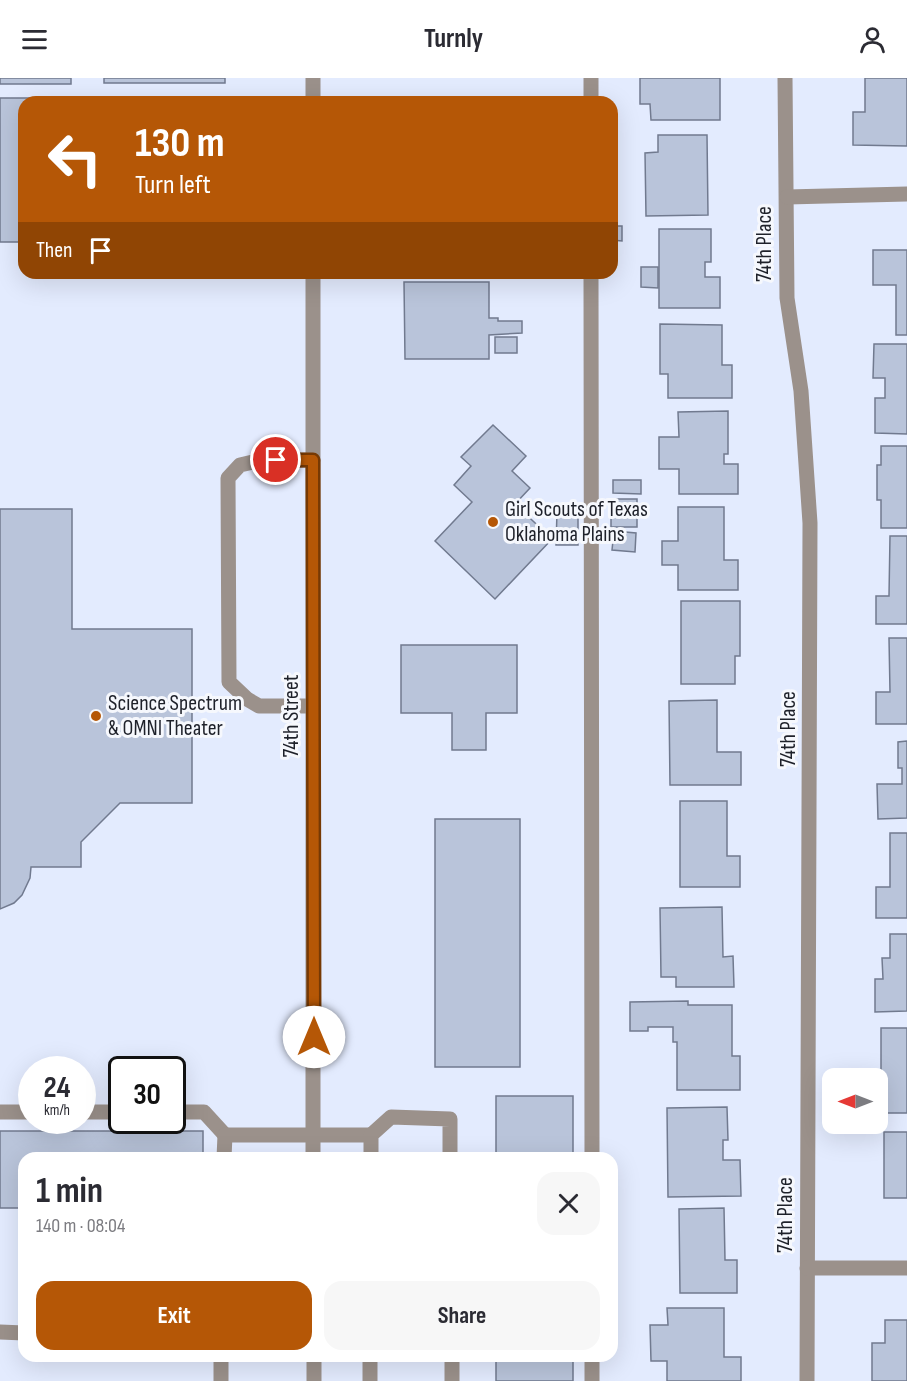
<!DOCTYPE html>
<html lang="en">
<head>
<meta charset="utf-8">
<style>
	body { margin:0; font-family:"Sofia Sans Condensed",sans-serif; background:#f7f7f7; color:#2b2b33; height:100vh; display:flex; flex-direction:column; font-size:22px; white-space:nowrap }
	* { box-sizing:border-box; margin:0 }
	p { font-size:20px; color:#7c7c81 }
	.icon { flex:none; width:33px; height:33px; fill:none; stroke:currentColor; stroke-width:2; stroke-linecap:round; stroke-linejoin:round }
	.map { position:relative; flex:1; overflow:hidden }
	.side { position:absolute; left:18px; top:1074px; width:600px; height:210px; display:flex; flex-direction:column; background:#fff; border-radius:18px; box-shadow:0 6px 24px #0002 }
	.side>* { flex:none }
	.hud { position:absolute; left:18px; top:18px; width:600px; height:183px; border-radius:18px; box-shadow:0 6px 24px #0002; background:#b55706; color:#fff; overflow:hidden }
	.needle { width:39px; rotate:270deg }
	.tools { position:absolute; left:822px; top:990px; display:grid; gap:12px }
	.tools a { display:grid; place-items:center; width:66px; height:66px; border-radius:12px; background:#fff; box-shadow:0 6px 24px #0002; font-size:30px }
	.speed { position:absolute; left:18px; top:978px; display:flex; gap:12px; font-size:30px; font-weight:700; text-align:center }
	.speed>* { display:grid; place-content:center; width:78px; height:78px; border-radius:50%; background:#fff; box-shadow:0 6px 24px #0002; line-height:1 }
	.speed small { font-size:15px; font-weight:400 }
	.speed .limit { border:3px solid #111; border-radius:9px; background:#fff; color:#111 }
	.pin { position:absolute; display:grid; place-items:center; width:51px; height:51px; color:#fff; margin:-26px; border:3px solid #fff; border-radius:50%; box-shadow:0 2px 6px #0007 }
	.me { position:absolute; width:66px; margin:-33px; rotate:0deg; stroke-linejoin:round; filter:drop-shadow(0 0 4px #0008) }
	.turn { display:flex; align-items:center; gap:21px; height:126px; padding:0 18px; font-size:27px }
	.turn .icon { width:78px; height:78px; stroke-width:2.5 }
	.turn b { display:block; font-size:42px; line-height:51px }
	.then { display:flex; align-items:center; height:57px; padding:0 18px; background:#0003; gap:12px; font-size:22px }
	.round { display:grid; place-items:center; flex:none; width:63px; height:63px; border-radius:18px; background:#f7f7f7 }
	.summary { display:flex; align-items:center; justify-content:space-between; height:102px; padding:0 18px }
	h1 { font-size:36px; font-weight:700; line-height:45px }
	.cta { display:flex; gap:12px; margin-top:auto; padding:12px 18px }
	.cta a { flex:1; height:69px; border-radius:18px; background:#b55706; color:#fff; font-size:24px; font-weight:700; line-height:69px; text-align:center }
	.cta a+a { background:#f7f7f7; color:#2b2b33 }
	header { display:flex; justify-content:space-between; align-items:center; height:78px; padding:0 18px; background:#fff; font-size:27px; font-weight:700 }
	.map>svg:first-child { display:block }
	.building { fill:#b9c4da; stroke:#717a8f; stroke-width:1.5 }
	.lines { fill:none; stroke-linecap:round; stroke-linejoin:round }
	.service { stroke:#9b918b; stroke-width:15 }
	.minor { stroke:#9b918b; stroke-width:15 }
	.route-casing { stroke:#763904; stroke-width:15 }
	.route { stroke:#b55706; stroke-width:10 }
	.poi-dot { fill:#b55706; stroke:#f6f8fd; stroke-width:2 }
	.labels { text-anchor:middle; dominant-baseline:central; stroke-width:6; stroke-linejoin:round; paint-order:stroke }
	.street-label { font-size:22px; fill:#1e212a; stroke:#f6f8fd }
	.poi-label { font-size:22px; fill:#1e212a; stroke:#f6f8fd; text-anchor:start }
</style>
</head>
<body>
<header><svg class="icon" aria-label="menu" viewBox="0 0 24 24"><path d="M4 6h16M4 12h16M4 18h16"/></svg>Turnly<svg class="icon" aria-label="person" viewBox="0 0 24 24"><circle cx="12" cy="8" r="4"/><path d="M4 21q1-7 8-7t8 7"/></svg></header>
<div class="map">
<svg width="907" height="1303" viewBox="0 0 907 1303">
	<rect width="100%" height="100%" fill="#e3ebfe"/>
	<g class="building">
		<rect x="0" y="0" width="71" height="6"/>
		<rect x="104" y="0" width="121" height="5"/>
		<path d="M 640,0 L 720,0 L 720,42 L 651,42 L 650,26 L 640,26 Z"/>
		<path d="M 865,0 L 907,0 L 907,68 L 853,67 L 853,34 L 865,34 Z"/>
		<path d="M 0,20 L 59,20 L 59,24 L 24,24 L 24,164 L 0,164 Z"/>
		<path d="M 658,57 L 707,57 L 708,137 L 646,138 L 645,75 L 658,74 Z"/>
		<path d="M 612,148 L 622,148 L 622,163 L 612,162 Z"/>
		<path d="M 659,151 L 711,151 L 711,184 L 705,184 L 705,199 L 720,199 L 720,230 L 659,230 Z"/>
		<path d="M 873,172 L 907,172 L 907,257 L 896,257 L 896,207 L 873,207 Z"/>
		<path d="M 641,189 L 658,189 L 658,210 L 641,209 Z"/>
		<path d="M 404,204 L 489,204 L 489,240 L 498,240 L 498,243 L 522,243 L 522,255 L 489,257 L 489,281 L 405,281 Z"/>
		<path d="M 660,246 L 722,247 L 722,287 L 732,287 L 732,320 L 668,320 L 668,296 L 660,296 Z"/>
		<rect x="495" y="259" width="22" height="16"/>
		<path d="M 874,266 L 907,266 L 907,356 L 875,355 L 875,320 L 885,320 L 885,300 L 873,300 Z"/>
		<path d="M 728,333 L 728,376 L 724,376 L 724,386 L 738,386 L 738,416 L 679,416 L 679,391 L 659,391 L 659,359 L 679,359 L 678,334 Z"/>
		<path d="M 493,347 L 526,378 L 512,393 L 530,410 L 515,426 L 552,461 L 495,521 L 435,463 L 472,424 L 454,407 L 471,388 L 461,379 Z"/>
		<path d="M 881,368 L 907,368 L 907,450 L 881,450 L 881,422 L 877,422 L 877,387 L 881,387 Z"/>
		<path d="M 613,402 L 641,402 L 641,416 L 613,415 Z"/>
		<rect x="611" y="421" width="26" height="28"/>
		<path d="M 678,429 L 724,429 L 724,482 L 738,482 L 738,512 L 678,512 L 678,487 L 662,487 L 662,463 L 678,463 Z"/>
		<path d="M 0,431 L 72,431 L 72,551 L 192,551 L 192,725 L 120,725 L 81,764 L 81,789 L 31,789 L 30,800 L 22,817 L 14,825 L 0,831 Z"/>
		<path d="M 571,433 L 578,433 L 578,467 L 556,467 L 557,434 L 571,435 Z"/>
		<path d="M 614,453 L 636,455 L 635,474 L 612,472 Z"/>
		<path d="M 890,458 L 907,458 L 907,546 L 876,546 L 876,518 L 889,518 Z"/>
		<path d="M 681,523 L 740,523 L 740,578 L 735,578 L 735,606 L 681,606 Z"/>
		<path d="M 889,560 L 907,560 L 907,646 L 876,646 L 876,614 L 890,614 Z"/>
		<path d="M 401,567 L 517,567 L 517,635 L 486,635 L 486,672 L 452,672 L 452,635 L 401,635 Z"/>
		<path d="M 717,622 L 717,674 L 741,674 L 741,707 L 670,707 L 669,623 Z"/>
		<path d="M 907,663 L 907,740 L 878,741 L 877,706 L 902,706 L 902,690 L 898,690 L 898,664 Z"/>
		<path d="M 680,723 L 727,723 L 727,778 L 740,778 L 740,809 L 680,809 Z"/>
		<rect x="435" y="741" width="85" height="248"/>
		<path d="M 890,755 L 907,755 L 907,840 L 876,840 L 876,809 L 890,809 Z"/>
		<path d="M 722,829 L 723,879 L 733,878 L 734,909 L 676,909 L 676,899 L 661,899 L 660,830 Z"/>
		<path d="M 890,856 L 907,856 L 907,933 L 875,934 L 875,901 L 883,901 L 882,880 L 890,880 Z"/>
		<path d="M 688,923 L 688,927 L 732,927 L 732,978 L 740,978 L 740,1012 L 677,1012 L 677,964 L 673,964 L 673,949 L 648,949 L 648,953 L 630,953 L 630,924 Z"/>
		<rect x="881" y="950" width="26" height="85"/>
		<rect x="496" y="1018" width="77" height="62"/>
		<path d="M 727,1029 L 728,1062 L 723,1062 L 723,1082 L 740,1082 L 741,1118 L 668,1119 L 667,1030 Z"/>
		<path d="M 0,1053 L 203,1053 L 203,1080 L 24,1080 L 24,1130 L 0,1130 Z"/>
		<rect x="884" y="1054" width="23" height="66"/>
		<path d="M 724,1130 L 725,1182 L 737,1182 L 737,1215 L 680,1215 L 679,1131 Z"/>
		<path d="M 667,1230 L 724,1230 L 724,1279 L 741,1279 L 741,1303 L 667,1303 L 667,1283 L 651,1283 L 650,1247 L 668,1247 Z"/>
		<path d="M 885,1242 L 907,1242 L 907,1303 L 872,1303 L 872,1265 L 885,1265 Z"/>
		<rect x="496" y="1278" width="77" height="25"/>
	</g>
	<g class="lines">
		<g class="service">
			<path d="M 591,0 L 591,24"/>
			<path d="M 591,195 L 592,1080"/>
			<path d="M 313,382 L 257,383 L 240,387 L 228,400 L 229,604 L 247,621 L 259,628 L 313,628"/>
			<path d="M 0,1034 L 32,1034"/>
			<path d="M 82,1034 L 122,1034"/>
			<path d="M 172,1034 L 204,1034 L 225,1057"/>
			<path d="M 224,1080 L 225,1057 L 371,1057"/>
			<path d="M 371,1080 L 371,1057 L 391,1039 L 450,1041 L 450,1080"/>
			<path d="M 0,1254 L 24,1255"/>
			<path d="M 452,1278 L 452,1303"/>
			<path d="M 592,1278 L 592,1303"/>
			<path d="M 221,1303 L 221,1278"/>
			<path d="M 370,1303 L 370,1278"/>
		</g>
		<g class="minor">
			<path d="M 313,0 L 313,24"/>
			<path d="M 785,0 L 787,220 L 801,313 L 810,445 L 807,1303"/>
			<path d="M 787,119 L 907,116"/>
			<path d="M 313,195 L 313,1080"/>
			<path d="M 807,1190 L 907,1190"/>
			<path d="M 314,1278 L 314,1303"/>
		</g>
	</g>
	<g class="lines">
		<g class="route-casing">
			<path id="route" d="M 276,382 L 313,382 L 314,959"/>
		</g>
		<use href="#route" class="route"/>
	</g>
	<g class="poi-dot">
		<circle cx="493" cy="444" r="6"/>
		<circle cx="96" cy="638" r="6"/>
	</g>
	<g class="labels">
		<g class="street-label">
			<text transform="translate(764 166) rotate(-90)">74th Place</text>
			<text transform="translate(291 638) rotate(-90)">74th Street</text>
			<text transform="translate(788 651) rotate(-90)">74th Place</text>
			<text transform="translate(785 1137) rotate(-90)">74th Place</text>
		</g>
		<g class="poi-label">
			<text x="505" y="431">Girl Scouts of Texas<tspan x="505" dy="25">Oklahoma Plains</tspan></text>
			<text x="108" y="625">Science Spectrum<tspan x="108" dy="25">&amp; OMNI Theater</tspan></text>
		</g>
	</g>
</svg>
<div class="tools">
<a><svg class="needle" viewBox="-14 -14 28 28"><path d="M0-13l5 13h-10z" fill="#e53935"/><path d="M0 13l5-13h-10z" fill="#7c7c81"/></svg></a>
</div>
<div class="speed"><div>24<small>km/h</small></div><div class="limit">30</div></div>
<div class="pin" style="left:276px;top:382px;background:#d93025"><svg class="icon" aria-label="arrive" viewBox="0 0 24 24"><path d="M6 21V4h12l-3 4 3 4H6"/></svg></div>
<svg class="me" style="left:314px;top:959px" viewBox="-20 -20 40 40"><circle r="19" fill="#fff"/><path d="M0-13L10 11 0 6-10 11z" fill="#b55706"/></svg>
<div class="hud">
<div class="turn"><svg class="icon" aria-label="left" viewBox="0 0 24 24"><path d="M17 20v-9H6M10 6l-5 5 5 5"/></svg><div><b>130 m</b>Turn left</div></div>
<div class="then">Then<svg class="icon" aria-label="arrive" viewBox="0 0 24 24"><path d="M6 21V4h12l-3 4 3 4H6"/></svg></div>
</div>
<section class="side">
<div class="summary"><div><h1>1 min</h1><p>140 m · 08:04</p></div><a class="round"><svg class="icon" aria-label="close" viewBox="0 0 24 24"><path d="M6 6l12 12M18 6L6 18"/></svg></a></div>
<div class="cta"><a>Exit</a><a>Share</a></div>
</section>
</div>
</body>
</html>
